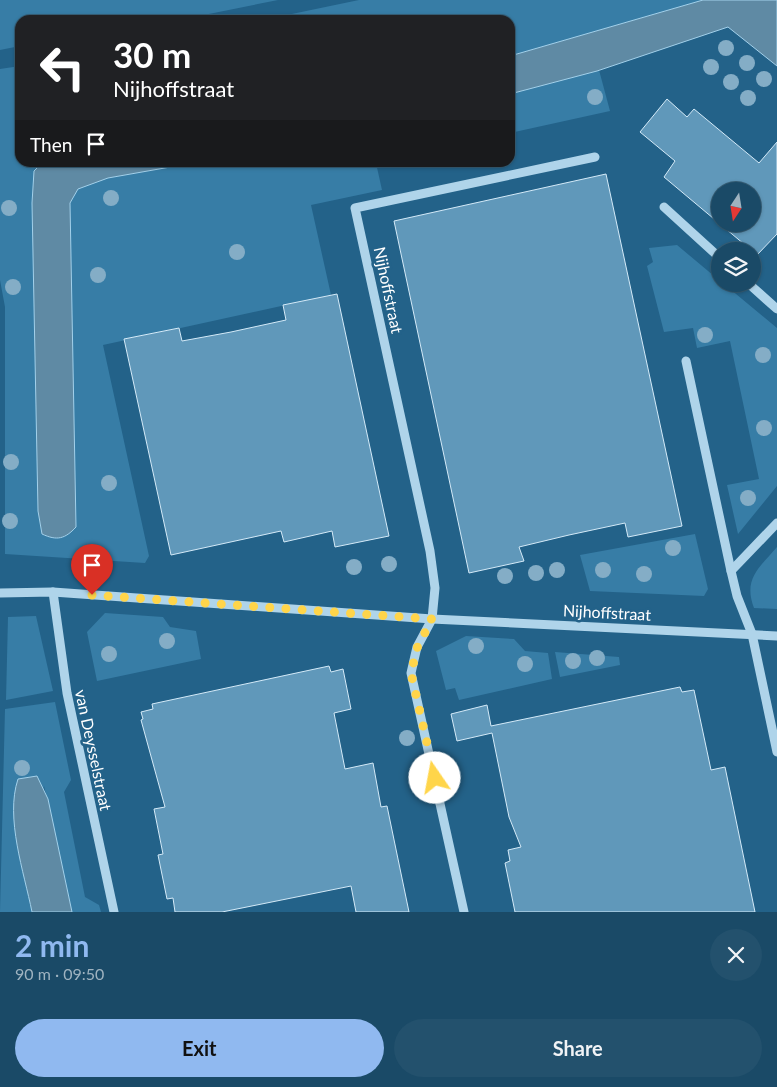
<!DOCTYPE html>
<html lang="en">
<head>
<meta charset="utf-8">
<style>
	body { margin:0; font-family:Lato,sans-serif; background:#23516d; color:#f1f3f6; height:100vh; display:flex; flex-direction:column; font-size:19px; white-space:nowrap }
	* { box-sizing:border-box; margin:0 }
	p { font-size:16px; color:#9fb3c0 }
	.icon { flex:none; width:28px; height:28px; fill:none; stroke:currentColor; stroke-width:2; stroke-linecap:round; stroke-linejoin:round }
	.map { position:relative; height:912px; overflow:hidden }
	.drawer { display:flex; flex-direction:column; background:#1a4a67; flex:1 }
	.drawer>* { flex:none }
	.guide { position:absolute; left:15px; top:15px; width:500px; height:152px; border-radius:15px; box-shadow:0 1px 4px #0004,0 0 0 1px #38627b; background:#202124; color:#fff; overflow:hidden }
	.needle { width:32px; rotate:192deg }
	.buttons { position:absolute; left:711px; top:182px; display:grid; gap:10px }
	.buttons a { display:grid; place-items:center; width:50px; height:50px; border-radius:50%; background:#1a4a67; box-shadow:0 1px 4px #0004,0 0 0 1px #38627b; font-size:25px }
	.pin { position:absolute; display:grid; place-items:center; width:42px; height:42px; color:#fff; margin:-51px -21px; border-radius:50% 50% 50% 0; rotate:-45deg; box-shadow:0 0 5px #0007 }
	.pin .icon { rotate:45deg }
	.me { position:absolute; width:55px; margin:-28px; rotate:348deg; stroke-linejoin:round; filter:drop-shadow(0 0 4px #0008) }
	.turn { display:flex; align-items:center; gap:18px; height:105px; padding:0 15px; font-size:22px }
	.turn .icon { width:65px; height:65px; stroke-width:2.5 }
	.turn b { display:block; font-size:35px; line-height:42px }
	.then { display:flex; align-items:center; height:48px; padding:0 15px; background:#0003; gap:10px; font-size:19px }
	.round { display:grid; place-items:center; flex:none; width:52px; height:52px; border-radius:26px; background:#23516d }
	.head { display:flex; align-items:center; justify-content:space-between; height:85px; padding:0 15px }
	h1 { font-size:30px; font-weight:700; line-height:38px; color:#90b9f0 }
	.cta { display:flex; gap:10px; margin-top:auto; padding:10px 15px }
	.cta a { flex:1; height:58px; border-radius:30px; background:#90b9f0; color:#111; font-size:20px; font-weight:700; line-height:58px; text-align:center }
	.cta a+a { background:#23516d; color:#f1f3f6 }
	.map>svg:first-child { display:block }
	.green { fill:#377da6 }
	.water { fill:#5f8aa4; stroke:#a3d1eb }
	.building { fill:#6098ba; stroke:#d4eaf8; fill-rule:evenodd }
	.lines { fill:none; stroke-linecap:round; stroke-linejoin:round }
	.minor { stroke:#afd4ea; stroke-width:9 }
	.tree { fill:#84adc6 }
	.route { stroke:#ffd54a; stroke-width:9; stroke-dasharray:0 16.2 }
	.labels { text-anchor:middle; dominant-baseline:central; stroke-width:5; stroke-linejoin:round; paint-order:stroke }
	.street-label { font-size:16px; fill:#fff; stroke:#236289 }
</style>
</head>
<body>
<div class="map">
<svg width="777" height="912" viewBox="0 0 777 912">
	<rect width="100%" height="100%" fill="#236289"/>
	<g class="green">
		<path d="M 0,0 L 278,0 L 179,20 L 20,20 L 20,46 L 0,50 Z"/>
		<path d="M 359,0 L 703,0 L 510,56 L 510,20 L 263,20 Z"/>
		<path d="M 20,66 L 20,162 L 43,163 L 34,171 L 32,203 L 38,511 L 42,534 L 50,537 L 76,527 L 70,203 L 77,189 L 108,178 L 193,163 L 376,163 L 382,190 L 311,205 L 331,295 L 103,345 L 149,556 L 145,563 L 5,554 L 5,307 L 0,280 L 0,69 Z"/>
		<path d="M 599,70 L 610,111 L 510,133 L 510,94 Z"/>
		<path d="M 677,245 L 720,281 L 720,284 L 724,284 L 777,328 L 777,486 L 738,534 L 727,485 L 759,479 L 730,341 L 697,348 L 693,328 L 664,332 L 647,266 L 653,262 L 649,248 Z"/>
		<path d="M 695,534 L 708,589 L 704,596 L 590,591 L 580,555 Z"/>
		<path d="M 777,547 L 777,609 L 754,608 C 743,579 759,568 777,547 Z"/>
		<path d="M 105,613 L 163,617 L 170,627 L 196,631 L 201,659 L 97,681 L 87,632 Z"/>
		<path d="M 36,616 L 53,691 L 6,700 L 8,617 Z"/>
		<path d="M 466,636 L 514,639 L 525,651 L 548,653 L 552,679 L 459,700 L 455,688 L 446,690 L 436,651 Z"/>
		<path d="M 555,652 L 619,657 L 620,665 L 560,677 Z"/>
		<path d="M 55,702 L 71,780 L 64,792 L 85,897 L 99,905 L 101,912 L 72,912 L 44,786 L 25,879 L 32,912 L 0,912 L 5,709 Z"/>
	</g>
	<g class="water">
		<path d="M 703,0 L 777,0 L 777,66 L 728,27 L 597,71 L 510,94 L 510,56 Z"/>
		<path d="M 43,162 L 193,163 L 108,178 L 78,189 L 70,203 L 76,527 C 65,539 57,541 42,534 L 38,511 L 32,203 L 34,171 Z"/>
		<path d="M 37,776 L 48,799 L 72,912 L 32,912 C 24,872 5,818 18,779 Z"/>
	</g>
	<g class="building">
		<path d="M 667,99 L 687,117 L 694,109 L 759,163 L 777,142 L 777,234 L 757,255 L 664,177 L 675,161 L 640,132 ZM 720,191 L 752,191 L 752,224 L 720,224 Z"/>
		<path d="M 606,174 L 682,526 L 628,537 L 625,523 L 569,535 L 519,547 L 524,561 L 469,573 L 394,221 Z"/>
		<path d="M 337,294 L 389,536 L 335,547 L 332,531 L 284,542 L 281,531 L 171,555 L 124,339 L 179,328 L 182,341 L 231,332 L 286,320 L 283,305 Z"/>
		<path d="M 329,666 L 331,672 L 343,669 L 351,709 L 334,713 L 345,769 L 373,763 L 381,807 L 387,806 L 409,912 L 356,912 L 351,886 L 222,912 L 175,912 L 173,898 L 167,899 L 158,855 L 163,854 L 154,809 L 165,807 L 141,720 L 143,719 L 141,712 L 153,709 L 152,704 Z"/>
		<path d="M 680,687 L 682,692 L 694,690 L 711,770 L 725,767 L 755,912 L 515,912 L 505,863 L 510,861 L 508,850 L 521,847 L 509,817 L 492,733 L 457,741 L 451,714 L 487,705 L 491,726 Z"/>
	</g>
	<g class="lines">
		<g class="minor">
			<path d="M 664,207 L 720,258"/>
			<path d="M 749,284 L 777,309"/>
			<path d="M 686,361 L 731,571 L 737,596 L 752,634 L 777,752"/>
			<path d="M 731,571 L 777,523"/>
			<path d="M 53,592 L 67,693 L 114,912"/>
			<path d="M 0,593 L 53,592 L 432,619 L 777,636"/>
			<path d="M 464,912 L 411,673 L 417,647 L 432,619 L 435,588 L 430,551 L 355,208 L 595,157"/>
		</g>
	</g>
	<g class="tree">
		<circle cx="726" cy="48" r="8"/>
		<circle cx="747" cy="63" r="8"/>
		<circle cx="711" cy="67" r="8"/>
		<circle cx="764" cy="79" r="8"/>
		<circle cx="731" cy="82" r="8"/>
		<circle cx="595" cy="97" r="8"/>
		<circle cx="748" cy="98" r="8"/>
		<circle cx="111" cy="198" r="8"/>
		<circle cx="9" cy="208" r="8"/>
		<circle cx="237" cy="252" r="8"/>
		<circle cx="98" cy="275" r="8"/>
		<circle cx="13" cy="287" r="8"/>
		<circle cx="705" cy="335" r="8"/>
		<circle cx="763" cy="355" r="8"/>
		<circle cx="764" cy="428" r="8"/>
		<circle cx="11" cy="462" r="8"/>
		<circle cx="109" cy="483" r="8"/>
		<circle cx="748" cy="498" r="8"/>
		<circle cx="10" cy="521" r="8"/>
		<circle cx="673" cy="548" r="8"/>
		<circle cx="389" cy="564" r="8"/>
		<circle cx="354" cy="567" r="8"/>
		<circle cx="557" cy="570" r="8"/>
		<circle cx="603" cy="570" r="8"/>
		<circle cx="536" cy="573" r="8"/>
		<circle cx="644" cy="574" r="8"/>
		<circle cx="505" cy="576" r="8"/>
		<circle cx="167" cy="641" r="8"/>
		<circle cx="476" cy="646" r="8"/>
		<circle cx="109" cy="654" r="8"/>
		<circle cx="597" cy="658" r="8"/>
		<circle cx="573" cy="661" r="8"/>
		<circle cx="525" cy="664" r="8"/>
		<circle cx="407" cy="738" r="8"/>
		<circle cx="22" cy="768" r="8"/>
	</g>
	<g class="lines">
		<path class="route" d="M 92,595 L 432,619 L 417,648 L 411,673 L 435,778"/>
	</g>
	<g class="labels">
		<g class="street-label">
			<text transform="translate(389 290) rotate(78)">Nijhoffstraat</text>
			<text transform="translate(607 612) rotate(3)">Nijhoffstraat</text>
			<text transform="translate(94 750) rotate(78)">van Deysselstraat</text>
		</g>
	</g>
</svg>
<div class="buttons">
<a><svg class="needle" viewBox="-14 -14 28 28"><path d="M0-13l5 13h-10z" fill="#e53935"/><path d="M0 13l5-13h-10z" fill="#9fb3c0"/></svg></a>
<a><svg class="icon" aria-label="layers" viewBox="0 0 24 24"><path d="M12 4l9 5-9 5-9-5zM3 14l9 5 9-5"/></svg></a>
</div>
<div class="pin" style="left:92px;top:595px;background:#d93025"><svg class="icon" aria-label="arrive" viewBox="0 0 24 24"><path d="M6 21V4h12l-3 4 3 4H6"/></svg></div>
<svg class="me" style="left:435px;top:778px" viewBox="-20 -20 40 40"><circle r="19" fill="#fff"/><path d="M0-13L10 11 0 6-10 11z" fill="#ffd54a"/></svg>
<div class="guide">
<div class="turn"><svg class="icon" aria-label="left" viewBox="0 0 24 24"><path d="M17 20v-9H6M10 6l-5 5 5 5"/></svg><div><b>30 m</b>Nijhoffstraat</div></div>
<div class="then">Then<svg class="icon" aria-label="arrive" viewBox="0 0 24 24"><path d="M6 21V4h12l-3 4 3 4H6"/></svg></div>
</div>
</div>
<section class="drawer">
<div class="head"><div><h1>2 min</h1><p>90 m · 09:50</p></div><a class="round"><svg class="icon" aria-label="close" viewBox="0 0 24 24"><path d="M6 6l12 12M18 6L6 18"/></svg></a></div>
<div class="cta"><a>Exit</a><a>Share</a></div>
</section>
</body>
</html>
